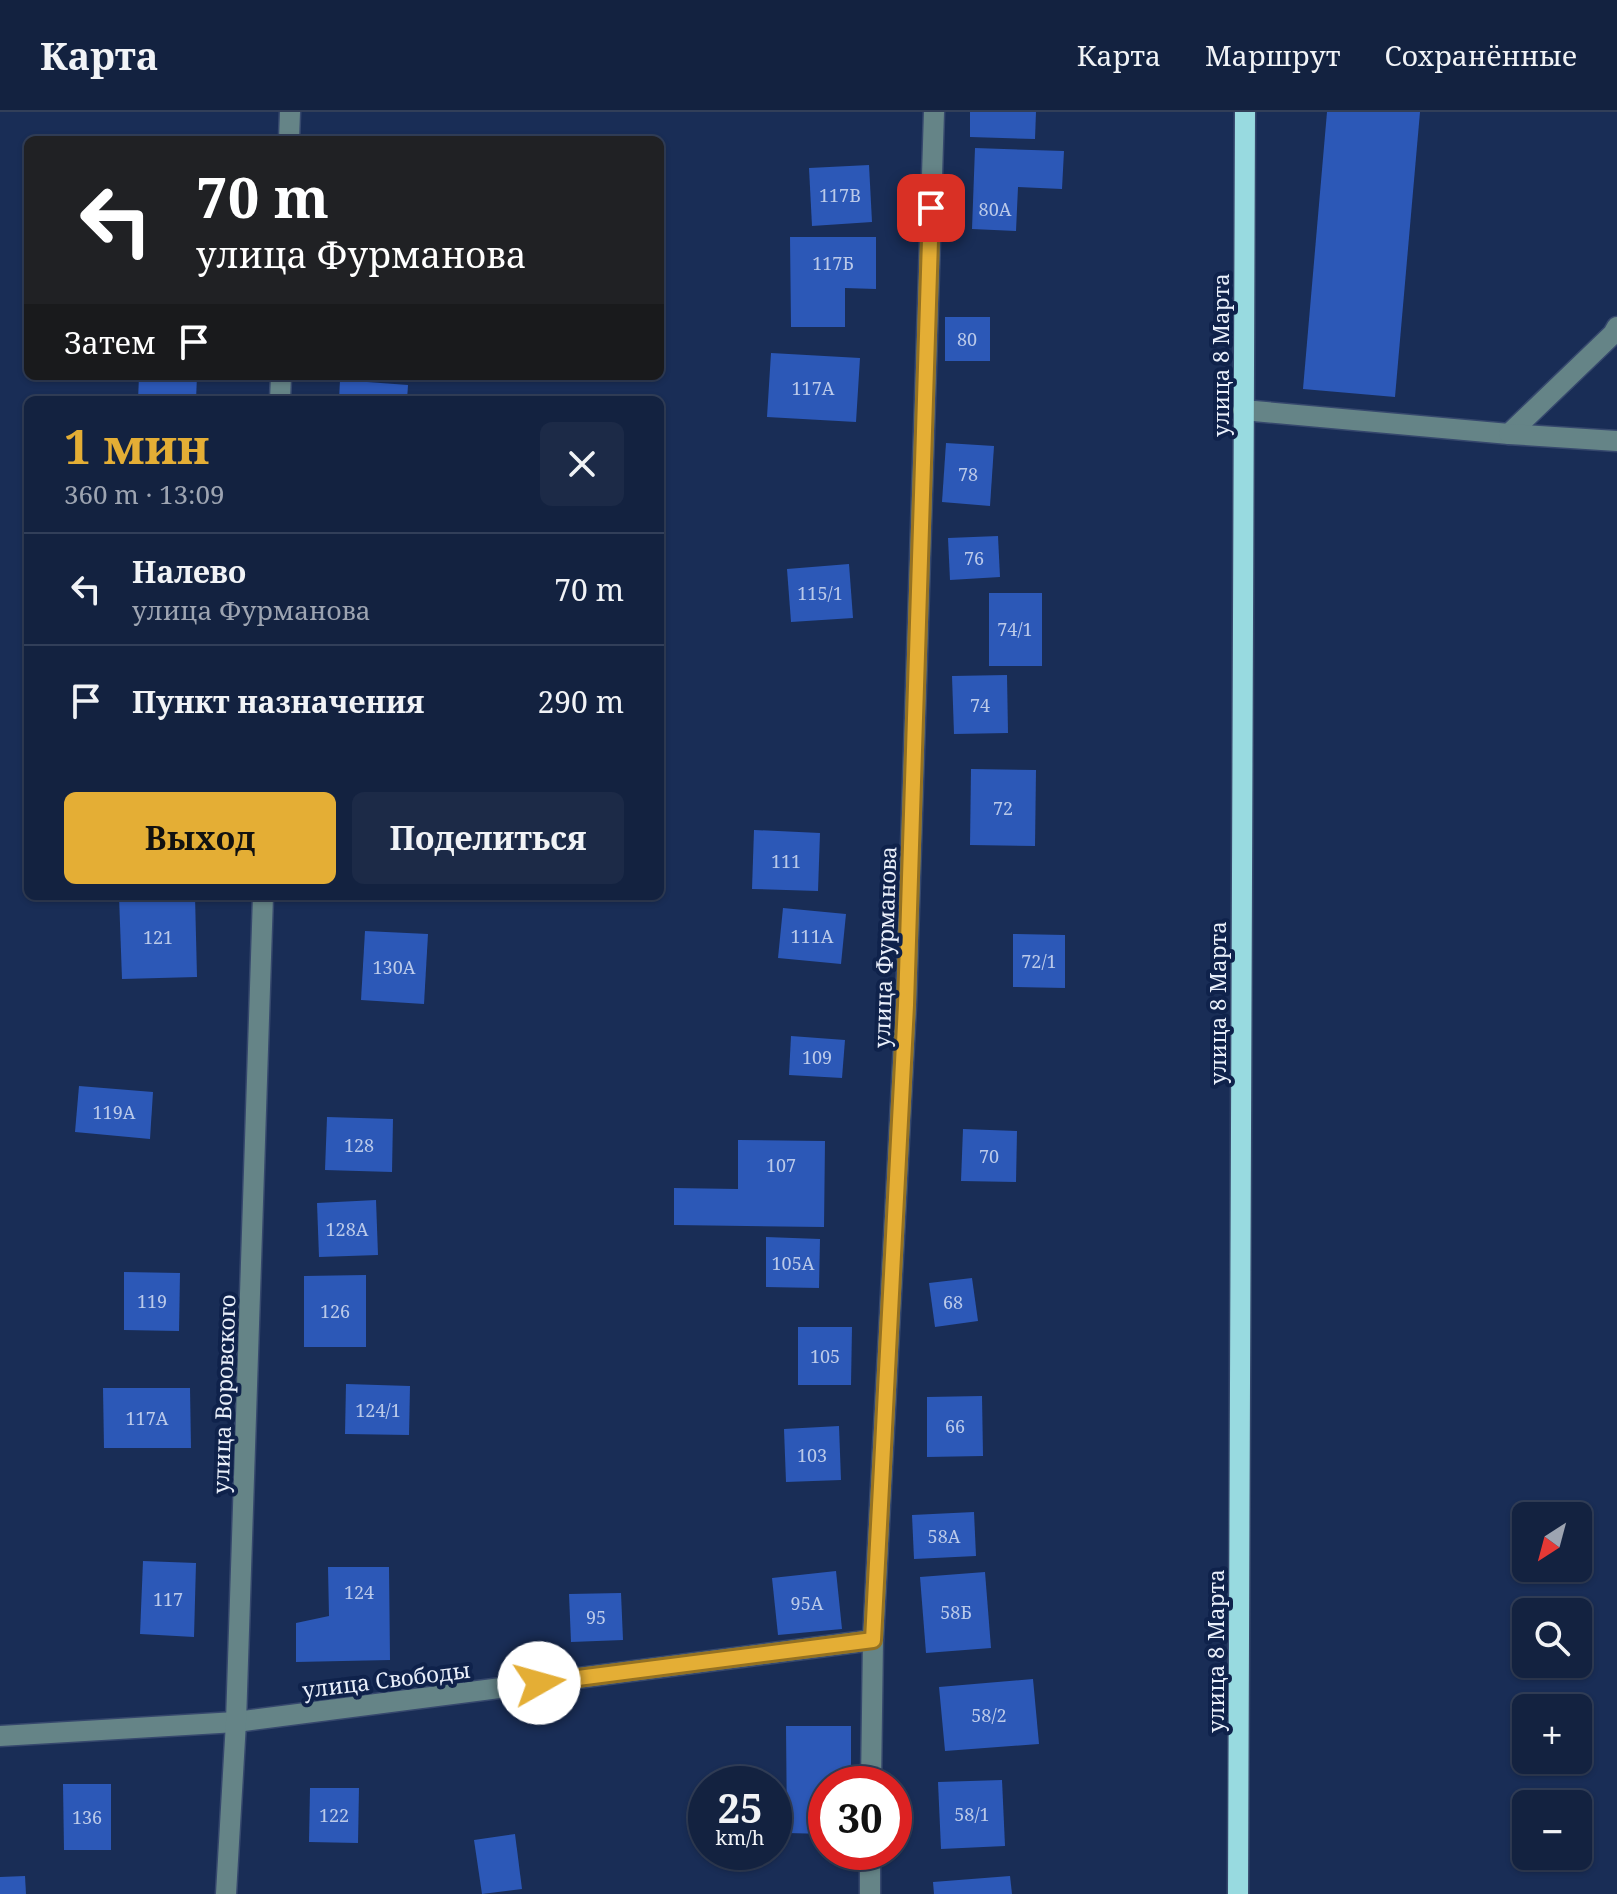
<!DOCTYPE html>
<html lang="ru">
<head>
<meta charset="utf-8">
<style>
	body { margin:0; font-family:"Noto Serif",serif; background:#1c2a47; color:#f1f3f6; height:100vh; display:flex; flex-direction:column; font-size:30px; white-space:nowrap }
	* { box-sizing:border-box; margin:0 }
	p { font-size:26px; color:#9da4b1 }
	.icon { flex:none; width:44px; height:44px; fill:none; stroke:currentColor; stroke-width:2; stroke-linecap:round; stroke-linejoin:round }
	.map { position:relative; flex:1; overflow:hidden }
	.details { position:absolute; left:24px; top:284px; width:640px; height:504px; display:flex; flex-direction:column; background:#132240; border-radius:12px; box-shadow:0 2px 6px #0004,0 0 0 2px #323f59 }
	.details>* { flex:none }
	.hud { position:absolute; left:24px; top:24px; width:640px; height:244px; border-radius:12px; box-shadow:0 2px 6px #0004,0 0 0 2px #323f59; background:#202124; color:#fff; overflow:hidden }
	.needle { width:52px; rotate:216deg }
	.buttons { position:absolute; left:1512px; top:1390px; display:grid; gap:16px }
	.buttons a { display:grid; place-items:center; width:80px; height:80px; border-radius:12px; background:#132240; box-shadow:0 2px 6px #0004,0 0 0 2px #323f59; font-size:40px }
	.speed { position:absolute; left:688px; top:1654px; display:flex; gap:16px; font-size:40px; font-weight:700; text-align:center }
	.speed>* { display:grid; place-content:center; width:104px; height:104px; border-radius:50%; background:#132240; box-shadow:0 2px 6px #0004,0 0 0 2px #323f59; line-height:1 }
	.speed small { font-size:20px; font-weight:400 }
	.speed .limit { border:12px solid #d22; background:#fff; color:#111 }
	.pin { position:absolute; display:grid; place-items:center; width:68px; height:68px; color:#fff; margin:-34px; border-radius:16px; box-shadow:0 4px 12px #0006 }
	.me { position:absolute; width:88px; margin:-44px; rotate:83deg; stroke-linejoin:round; filter:drop-shadow(0 0 6px #0008) }
	.turn { display:flex; align-items:center; gap:28px; height:168px; padding:0 40px; font-size:36px }
	.turn .icon { width:104px; height:104px; stroke-width:2.5 }
	.turn b { display:block; font-size:56px; line-height:68px }
	.then { display:flex; align-items:center; height:76px; padding:0 40px; background:#0003; gap:16px; font-size:30px }
	.round { display:grid; place-items:center; flex:none; width:84px; height:84px; border-radius:12px; background:#1c2a47 }
	.summary { display:flex; align-items:center; justify-content:space-between; height:136px; padding:0 40px }
	h1 { font-size:48px; font-weight:700; line-height:60px; color:#e4ae35 }
	.button { display:flex; gap:16px; margin-top:auto; padding:16px 40px }
	.button a { flex:1; height:92px; border-radius:12px; background:#e4ae35; color:#111; font-size:32px; font-weight:700; line-height:92px; text-align:center }
	.button a+a { background:#1c2a47; color:#f1f3f6 }
	ul { padding:0; list-style:none }
	li { display:flex; align-items:center; gap:24px; height:112px; padding:0 40px; border-top:2px solid #323f59 }
	li div { flex:1 }
	li b { display:block; font-size:30px }
	li em { font-style:normal }
	header { display:flex; align-items:center; gap:48px; box-sizing:border-box; height:112px; padding:0 40px; background:#132240; border-bottom:2px solid #323f59 }
	header strong { font-size:38px }
	nav { display:flex; gap:44px; margin-inline-start:auto; font-size:28px }
	.map>svg:first-child { display:block }
	.building { fill:#2c58b7 }
	.lines { fill:none; stroke-linecap:round; stroke-linejoin:round }
	.minor-casing { stroke:#36486d; stroke-width:23 }
	.major-casing { stroke:#36486d; stroke-width:23 }
	.minor { stroke:#658487; stroke-width:20 }
	.major { stroke:#98dae0; stroke-width:20 }
	.route-casing { stroke:#947122; stroke-width:20 }
	.route { stroke:#e4ae35; stroke-width:14 }
	.labels { text-anchor:middle; dominant-baseline:central; stroke-width:8; stroke-linejoin:round; paint-order:stroke }
	.number-label { font-size:18px; fill:#bac9e9 }
	.street-label { font-size:22px; fill:#e9effa; stroke:#0f224b }
</style>
</head>
<body>
<header>
<strong>Карта</strong>
<nav><a>Карта</a><a>Маршрут</a><a>Сохранённые</a></nav>
</header>
<div class="map">
<svg width="1617" height="1782" viewBox="0 0 1617 1782">
	<rect width="100%" height="100%" fill="#192d56"/>
	<g class="building">
		<path d="M 970,0 L 1036,0 L 1035,27 L 970,25 Z"/>
		<path d="M 1327,0 L 1420,0 L 1395,285 L 1303,277 Z"/>
		<path d="M 975,36 L 1064,39 L 1062,77 L 1018,75 L 1016,119 L 972,117 Z"/>
		<path d="M 869,53 L 872,110 L 812,114 L 809,56 Z"/>
		<path d="M 790,125 L 876,125 L 876,177 L 845,176 L 845,215 L 791,215 Z"/>
		<rect x="945" y="205" width="45" height="44"/>
		<path d="M 771,241 L 860,246 L 856,310 L 767,305 Z"/>
		<path d="M 139,264 L 197,264 L 196,288 L 138,288 Z"/>
		<path d="M 340,268 L 408,273 L 407,288 L 339,288 Z"/>
		<path d="M 946,331 L 994,334 L 990,394 L 942,390 Z"/>
		<path d="M 998,424 L 1000,465 L 950,468 L 948,426 Z"/>
		<path d="M 849,452 L 853,506 L 791,510 L 787,457 Z"/>
		<rect x="989" y="481" width="53" height="73"/>
		<path d="M 1007,563 L 1008,621 L 954,622 L 952,564 Z"/>
		<path d="M 971,657 L 1036,658 L 1035,734 L 970,733 Z"/>
		<path d="M 754,718 L 820,721 L 818,779 L 752,777 Z"/>
		<path d="M 119,784 L 195,784 L 197,865 L 122,867 Z"/>
		<path d="M 783,796 L 846,802 L 841,852 L 778,846 Z"/>
		<path d="M 365,819 L 428,822 L 424,892 L 361,888 Z"/>
		<path d="M 1013,822 L 1065,823 L 1065,876 L 1013,875 Z"/>
		<path d="M 791,924 L 845,928 L 842,966 L 789,963 Z"/>
		<path d="M 79,974 L 153,980 L 150,1027 L 75,1020 Z"/>
		<path d="M 327,1005 L 393,1007 L 392,1060 L 325,1058 Z"/>
		<path d="M 963,1017 L 1017,1019 L 1016,1070 L 961,1069 Z"/>
		<path d="M 738,1028 L 825,1029 L 824,1115 L 674,1113 L 674,1076 L 738,1077 Z"/>
		<path d="M 376,1088 L 378,1143 L 319,1145 L 317,1091 Z"/>
		<path d="M 766,1125 L 820,1127 L 819,1176 L 766,1175 Z"/>
		<path d="M 124,1160 L 180,1161 L 179,1219 L 124,1218 Z"/>
		<path d="M 366,1163 L 366,1235 L 304,1235 L 304,1164 Z"/>
		<path d="M 972,1166 L 978,1209 L 935,1215 L 929,1171 Z"/>
		<path d="M 798,1215 L 852,1215 L 851,1273 L 798,1273 Z"/>
		<path d="M 346,1272 L 410,1274 L 409,1323 L 345,1322 Z"/>
		<path d="M 103,1276 L 190,1276 L 191,1336 L 104,1336 Z"/>
		<path d="M 982,1284 L 983,1344 L 927,1345 L 927,1285 Z"/>
		<path d="M 839,1314 L 841,1368 L 786,1370 L 784,1317 Z"/>
		<path d="M 974,1400 L 976,1444 L 914,1447 L 912,1403 Z"/>
		<path d="M 143,1449 L 196,1451 L 194,1525 L 140,1522 Z"/>
		<path d="M 328,1455 L 389,1455 L 390,1548 L 296,1550 L 296,1511 L 329,1504 Z"/>
		<path d="M 836,1459 L 842,1517 L 778,1523 L 772,1466 Z"/>
		<path d="M 985,1460 L 991,1536 L 926,1541 L 920,1465 Z"/>
		<path d="M 621,1481 L 623,1528 L 571,1530 L 569,1482 Z"/>
		<path d="M 1033,1567 L 1039,1632 L 945,1639 L 939,1575 Z"/>
		<path d="M 786,1614 L 851,1614 L 851,1672 L 826,1672 L 826,1722 L 787,1721 Z"/>
		<path d="M 1002,1668 L 1005,1734 L 941,1737 L 938,1670 Z"/>
		<path d="M 63,1672 L 111,1672 L 111,1738 L 64,1738 Z"/>
		<path d="M 310,1676 L 359,1676 L 358,1731 L 309,1730 Z"/>
		<path d="M 515,1722 L 522,1777 L 482,1782 L 474,1728 Z"/>
		<path d="M 25,1764 L 26,1782 L 0,1782 L 0,1765 Z"/>
		<path d="M 1010,1764 L 1012,1782 L 934,1782 L 933,1770 Z"/>
	</g>
	<g class="lines">
		<g class="minor-casing">
			<g id="minor">
				<path d="M 289,28 L 290,0"/>
				<path d="M 280,288 L 281,264"/>
				<path d="M 1243,298 L 1509,322 L 1613,222 L 1617,215"/>
				<path d="M 1509,322 L 1617,329"/>
				<path d="M 0,1624 L 236,1610 L 873,1528"/>
				<path d="M 871,1672 L 873,1528 L 906,893 L 934,0"/>
				<path d="M 226,1782 L 236,1610 L 263,784"/>
				<path d="M 870,1782 L 870,1740"/>
			</g>
		</g>
		<g class="major-casing">
			<path id="major" d="M 1238,1782 L 1245,0"/>
		</g>
		<use href="#minor" class="minor"/>
		<use href="#major" class="major"/>
	</g>
	<g class="lines">
		<g class="route-casing">
			<path id="route" d="M 539,1571 L 873,1528 L 906,893 L 931,96"/>
		</g>
		<use href="#route" class="route"/>
	</g>
	<g class="labels">
		<g class="number-label">
			<text x="840" y="83">117В</text>
			<text x="995" y="97">80А</text>
			<text x="833" y="151">117Б</text>
			<text x="967" y="227">80</text>
			<text x="813" y="276">117А</text>
			<text x="968" y="362">78</text>
			<text x="974" y="446">76</text>
			<text x="820" y="481">115/1</text>
			<text x="1015" y="517">74/1</text>
			<text x="980" y="593">74</text>
			<text x="1003" y="696">72</text>
			<text x="786" y="749">111</text>
			<text x="812" y="824">111А</text>
			<text x="158" y="825">121</text>
			<text x="1039" y="849">72/1</text>
			<text x="394" y="855">130А</text>
			<text x="817" y="945">109</text>
			<text x="114" y="1000">119А</text>
			<text x="359" y="1033">128</text>
			<text x="989" y="1044">70</text>
			<text x="781" y="1053">107</text>
			<text x="347" y="1117">128А</text>
			<text x="793" y="1151">105А</text>
			<text x="152" y="1189">119</text>
			<text x="953" y="1190">68</text>
			<text x="335" y="1199">126</text>
			<text x="825" y="1244">105</text>
			<text x="378" y="1298">124/1</text>
			<text x="147" y="1306">117А</text>
			<text x="955" y="1314">66</text>
			<text x="812" y="1343">103</text>
			<text x="944" y="1424">58А</text>
			<text x="359" y="1480">124</text>
			<text x="168" y="1487">117</text>
			<text x="807" y="1491">95А</text>
			<text x="956" y="1500">58Б</text>
			<text x="596" y="1505">95</text>
			<text x="989" y="1603">58/2</text>
			<text x="972" y="1702">58/1</text>
			<text x="334" y="1703">122</text>
			<text x="87" y="1705">136</text>
		</g>
		<g class="street-label">
			<text transform="translate(1220 243) rotate(-90)">улица 8 Марта</text>
			<text transform="translate(884 835) rotate(-88)">улица Фурманова</text>
			<text transform="translate(1217 891) rotate(-90)">улица 8 Марта</text>
			<text transform="translate(223 1282) rotate(-88)">улица Воровского</text>
			<text transform="translate(1215 1539) rotate(-90)">улица 8 Марта</text>
			<text transform="translate(386 1567) rotate(-7)">улица Свободы</text>
		</g>
	</g>
</svg>
<div class="buttons">
<a><svg class="needle" viewBox="-14 -14 28 28"><path d="M0-13l5 13h-10z" fill="#e53935"/><path d="M0 13l5-13h-10z" fill="#9da4b1"/></svg></a>
<a><svg class="icon" aria-label="search" viewBox="0 0 24 24"><circle cx="10" cy="10" r="6"/><path d="M15 15l6 6"/></svg></a>
<a>+</a>
<a>−</a>
</div>
<div class="speed"><div>25<small>km/h</small></div><div class="limit">30</div></div>
<div class="pin" style="left:931px;top:96px;background:#d93025"><svg class="icon" aria-label="arrive" viewBox="0 0 24 24"><path d="M6 21V4h12l-3 4 3 4H6"/></svg></div>
<svg class="me" style="left:539px;top:1571px" viewBox="-20 -20 40 40"><circle r="19" fill="#fff"/><path d="M0-13L10 11 0 6-10 11z" fill="#e4ae35"/></svg>
<div class="hud">
<div class="turn"><svg class="icon" aria-label="left" viewBox="0 0 24 24"><path d="M17 20v-9H6M10 6l-5 5 5 5"/></svg><div><b>70 m</b>улица Фурманова</div></div>
<div class="then">Затем<svg class="icon" aria-label="arrive" viewBox="0 0 24 24"><path d="M6 21V4h12l-3 4 3 4H6"/></svg></div>
</div>
<section class="details">
<div class="summary"><div><h1>1 мин</h1><p>360 m · 13:09</p></div><a class="round"><svg class="icon" aria-label="close" viewBox="0 0 24 24"><path d="M6 6l12 12M18 6L6 18"/></svg></a></div>
<ul>
<li><svg class="icon" aria-label="left" viewBox="0 0 24 24"><path d="M17 20v-9H6M10 6l-5 5 5 5"/></svg><div><b>Налево</b><p>улица Фурманова</p></div><em>70 m</em></li>
<li><svg class="icon" aria-label="arrive" viewBox="0 0 24 24"><path d="M6 21V4h12l-3 4 3 4H6"/></svg><div><b>Пункт назначения</b></div><em>290 m</em></li>
</ul>
<div class="button"><a>Выход</a><a>Поделиться</a></div>
</section>
</div>
</body>
</html>
